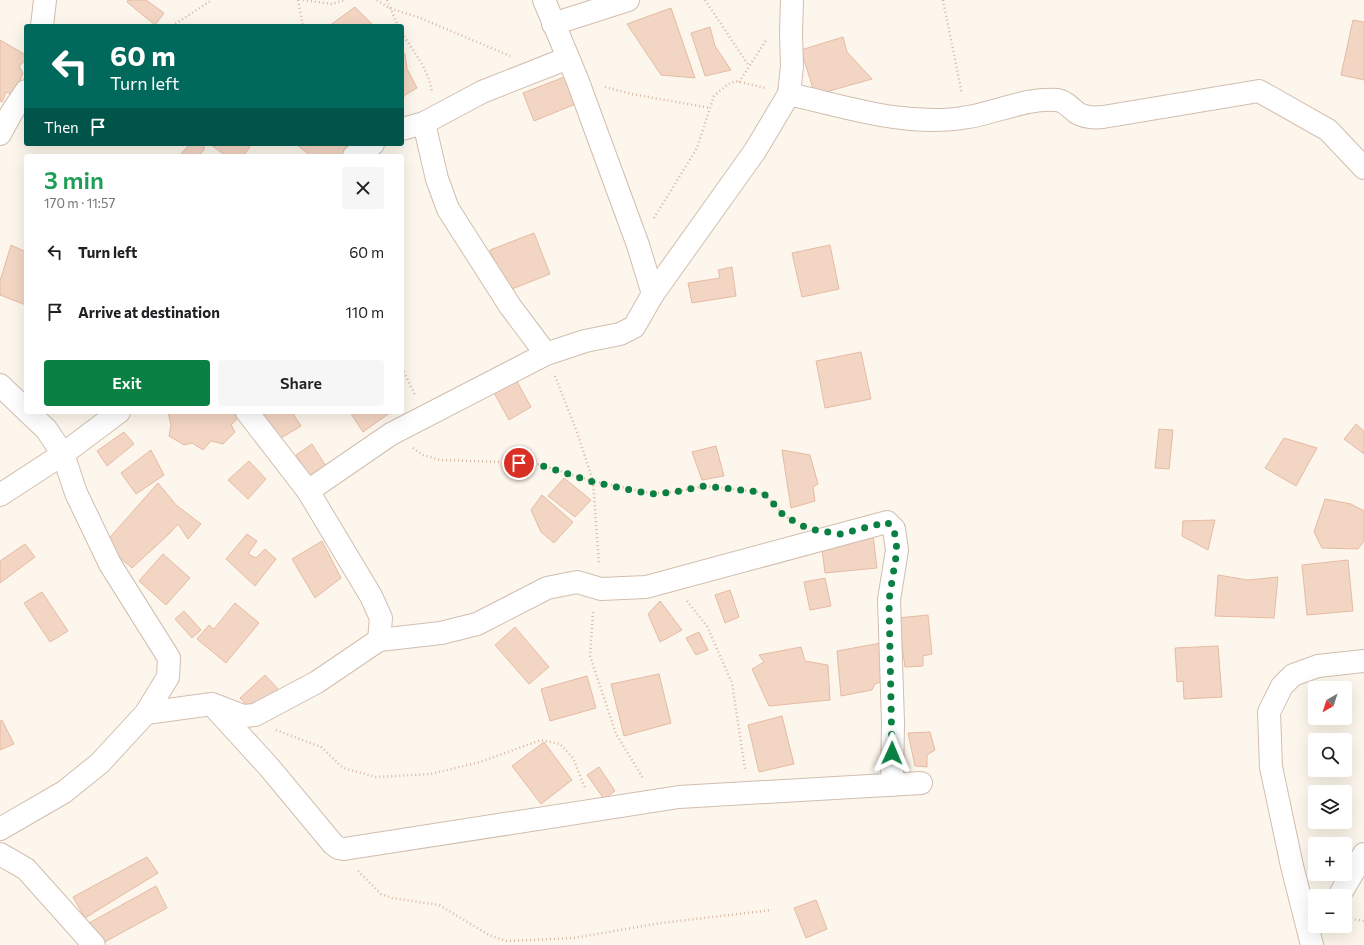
<!DOCTYPE html>
<html lang="en">
<head>
<meta charset="utf-8">
<style>
	body { margin:0; font-family:Commissioner,sans-serif; background:#f6f6f6; color:#202124; height:100vh; display:flex; flex-direction:column; font-size:15px; white-space:nowrap }
	* { box-sizing:border-box; margin:0 }
	p { font-size:13px; color:#757577 }
	.icon { flex:none; width:22px; height:22px; fill:none; stroke:currentColor; stroke-width:2; stroke-linecap:round; stroke-linejoin:round }
	.map { position:relative; flex:1; overflow:hidden }
	.side { position:absolute; left:24px; top:154px; width:380px; height:260px; display:flex; flex-direction:column; background:#fff; border-radius:4px; box-shadow:0 4px 16px #0002 }
	.side>* { flex:none }
	.top-card { position:absolute; left:24px; top:24px; width:380px; height:122px; border-radius:4px; box-shadow:0 4px 16px #0002; background:#00695c; color:#fff; overflow:hidden }
	.needle { width:26px; rotate:219deg }
	.controls { position:absolute; left:1308px; top:681px; display:grid; gap:8px }
	.controls a { display:grid; place-items:center; width:44px; height:44px; border-radius:4px; background:#fff; box-shadow:0 4px 16px #0002; font-size:20px }
	.pin { position:absolute; display:grid; place-items:center; width:34px; height:34px; color:#fff; margin:-17px; border:2px solid #fff; border-radius:50%; box-shadow:0 1px 4px #0007 }
	.me { position:absolute; width:44px; margin:-22px; rotate:1deg; stroke-linejoin:round; filter:drop-shadow(0 0 3px #0008) }
	.turn { display:flex; align-items:center; gap:14px; height:84px; padding:0 20px; font-size:18px }
	.turn .icon { width:52px; height:52px; stroke-width:2.5 }
	.turn b { display:block; font-size:28px; line-height:34px }
	.then { display:flex; align-items:center; height:38px; padding:0 20px; background:#0003; gap:8px; font-size:15px }
	.round { display:grid; place-items:center; flex:none; width:42px; height:42px; border-radius:4px; background:#f6f6f6 }
	.headline { display:flex; align-items:center; justify-content:space-between; height:68px; padding:0 20px }
	h1 { font-size:24px; font-weight:600; line-height:30px; color:#1e9e55 }
	.button { display:flex; gap:8px; margin-top:auto; padding:8px 20px }
	.button a { flex:1; height:46px; border-radius:4px; background:#0b8043; color:#fff; font-size:16px; font-weight:600; line-height:46px; text-align:center }
	.button a+a { background:#f6f6f6; color:#202124 }
	ul { padding:0; list-style:none }
	li { display:flex; align-items:center; gap:12px; height:60px; padding:0 20px }
	li div { flex:1 }
	li b { display:block; font-size:15px }
	li em { font-style:normal }
	.map>svg:first-child { display:block }
	.building { fill:#f3d5c3; stroke:#e6bba3 }
	.lines { fill:none; stroke-linecap:round; stroke-linejoin:round }
	.street-casing { stroke:#d1beb0; stroke-width:24 }
	.path { stroke:#d9b8a5; stroke-width:2.5; stroke-dasharray:1 3; stroke-linecap:butt }
	.street { stroke:#fff; stroke-width:22 }
	.route { stroke:#0b8043; stroke-width:7; stroke-dasharray:0 12.6 }
</style>
</head>
<body>
<div class="map">
<svg width="1364" height="945" viewBox="0 0 1364 945">
	<rect width="100%" height="100%" fill="#fdf6ec"/>
	<g class="building">
		<path d="M 128,0 L 146,0 L 164,13 L 155,25 L 127,2 Z"/>
		<path d="M 355,7 L 374,26 L 329,26 Z"/>
		<path d="M 671,8 L 695,78 L 661,75 L 627,24 Z"/>
		<path d="M 1353,20 L 1364,22 L 1364,80 L 1341,75 Z"/>
		<path d="M 710,27 L 715,46 L 731,70 L 705,76 L 691,33 Z"/>
		<path d="M 843,37 L 847,52 L 872,79 L 815,95 L 801,50 Z"/>
		<path d="M 0,40 L 26,55 L 26,60 L 19,66 L 23,73 L 14,95 L 6,92 L 2,102 L 0,101 Z"/>
		<path d="M 402,51 L 405,54 L 407,69 L 417,88 L 405,95 L 402,100 Z"/>
		<path d="M 572,74 L 583,101 L 534,121 L 523,93 Z"/>
		<path d="M 190,144 L 200,144 L 205,148 L 199,156 L 179,156 Z"/>
		<path d="M 210,144 L 247,144 L 250,147 L 243,156 L 226,156 Z"/>
		<path d="M 296,144 L 355,144 L 346,156 L 311,156 Z"/>
		<path d="M 534,233 L 550,274 L 507,291 L 490,250 Z"/>
		<path d="M 11,245 L 26,252 L 26,305 L 0,295 L 0,281 Z"/>
		<path d="M 830,245 L 839,289 L 802,297 L 792,253 Z"/>
		<path d="M 732,267 L 736,296 L 692,303 L 688,283 L 720,278 L 718,270 Z"/>
		<path d="M 861,352 L 871,399 L 825,408 L 816,361 Z"/>
		<path d="M 515,378 L 531,407 L 509,420 L 493,391 Z"/>
		<path d="M 168,412 L 232,412 L 238,418 L 231,425 L 235,432 L 223,444 L 211,441 L 203,450 L 192,443 L 184,445 L 169,436 L 171,425 Z"/>
		<path d="M 252,412 L 292,412 L 301,426 L 271,444 Z"/>
		<path d="M 350,412 L 391,412 L 363,432 Z"/>
		<path d="M 1356,424 L 1364,431 L 1364,454 L 1344,439 Z"/>
		<path d="M 1159,429 L 1173,430 L 1169,469 L 1155,468 Z"/>
		<path d="M 124,432 L 134,444 L 107,466 L 97,451 Z"/>
		<path d="M 1284,438 L 1317,448 L 1296,486 L 1265,468 Z"/>
		<path d="M 312,444 L 327,468 L 311,479 L 296,455 Z"/>
		<path d="M 716,446 L 724,476 L 702,480 L 692,452 Z"/>
		<path d="M 151,450 L 164,475 L 136,494 L 121,473 Z"/>
		<path d="M 782,450 L 810,455 L 818,484 L 813,487 L 815,501 L 791,508 Z"/>
		<path d="M 249,461 L 266,479 L 248,499 L 228,480 Z"/>
		<path d="M 564,478 L 591,500 L 575,517 L 548,496 Z"/>
		<path d="M 158,483 L 176,505 L 201,524 L 188,539 L 178,524 L 169,534 L 132,568 L 104,544 Z"/>
		<path d="M 542,495 L 573,522 L 554,543 L 541,532 L 531,510 Z"/>
		<path d="M 1325,499 L 1351,504 L 1364,511 L 1364,541 L 1358,549 L 1322,548 L 1314,532 Z"/>
		<path d="M 1215,520 L 1208,550 L 1182,536 L 1183,521 Z"/>
		<path d="M 247,534 L 257,541 L 248,554 L 256,558 L 265,549 L 276,559 L 255,586 L 226,559 Z"/>
		<path d="M 873,535 L 877,568 L 825,573 L 821,541 Z"/>
		<path d="M 322,541 L 341,578 L 315,598 L 292,559 Z"/>
		<path d="M 25,544 L 35,557 L 0,583 L 0,561 Z"/>
		<path d="M 163,554 L 190,578 L 166,605 L 139,581 Z"/>
		<path d="M 1348,560 L 1353,611 L 1307,615 L 1302,565 Z"/>
		<path d="M 1218,575 L 1248,580 L 1278,577 L 1274,618 L 1215,616 Z"/>
		<path d="M 825,578 L 831,606 L 810,610 L 804,582 Z"/>
		<path d="M 730,590 L 739,617 L 725,623 L 715,595 Z"/>
		<path d="M 42,592 L 68,631 L 50,642 L 24,603 Z"/>
		<path d="M 660,601 L 682,630 L 660,642 L 648,614 Z"/>
		<path d="M 235,603 L 259,623 L 226,663 L 197,639 L 209,625 L 214,629 Z"/>
		<path d="M 184,611 L 201,630 L 192,638 L 175,619 Z"/>
		<path d="M 928,615 L 932,654 L 923,656 L 923,666 L 905,667 L 898,618 Z"/>
		<path d="M 515,627 L 549,667 L 529,684 L 495,645 Z"/>
		<path d="M 699,632 L 708,650 L 696,655 L 686,638 Z"/>
		<path d="M 881,643 L 886,680 L 875,684 L 872,690 L 841,696 L 837,651 Z"/>
		<path d="M 1218,646 L 1222,697 L 1184,699 L 1183,681 L 1177,682 L 1175,648 Z"/>
		<path d="M 801,647 L 805,661 L 828,665 L 830,700 L 769,706 L 752,669 L 764,662 L 759,655 Z"/>
		<path d="M 659,674 L 671,723 L 624,736 L 611,684 Z"/>
		<path d="M 265,675 L 280,691 L 253,712 L 240,698 Z"/>
		<path d="M 587,676 L 596,708 L 550,721 L 541,689 Z"/>
		<path d="M 782,716 L 794,764 L 759,772 L 748,725 Z"/>
		<path d="M 2,720 L 14,744 L 0,750 L 0,721 Z"/>
		<path d="M 930,732 L 935,750 L 927,755 L 927,767 L 915,766 L 908,733 Z"/>
		<path d="M 544,742 L 572,780 L 541,804 L 512,766 Z"/>
		<path d="M 599,767 L 615,791 L 604,799 L 587,775 Z"/>
		<path d="M 147,857 L 158,873 L 85,918 L 73,897 Z"/>
		<path d="M 156,886 L 167,908 L 101,944 L 89,923 Z"/>
		<path d="M 816,900 L 827,929 L 806,938 L 794,908 Z"/>
	</g>
	<g class="lines">
		<g class="street-casing">
			<g id="street">
				<path d="M 544,0 L 577,79 L 638,245 L 653,294"/>
				<path d="M 553,24 L 628,0"/>
				<path d="M 42,26 L 45,0"/>
				<path d="M 789,94 C 847,107 908,128 968,117 C 995,113 1028,97 1057,100 C 1065,101 1071,108 1077,113 C 1086,118 1094,118 1103,117 L 1259,91 L 1328,130 L 1364,168"/>
				<path d="M 424,123 L 437,179 L 448,209 L 510,306 L 546,354"/>
				<path d="M 402,129 L 424,123 L 482,92 L 568,58"/>
				<path d="M 0,134 L 12,112 L 26,91"/>
				<path d="M 354,156 L 373,144"/>
				<path d="M 0,385 L 26,410"/>
				<path d="M 247,412 L 308,491 L 371,596 L 381,618 L 379,640"/>
				<path d="M 308,491 L 391,434 L 546,354 L 585,341 L 620,334 L 634,327 L 653,294 L 755,151 L 789,94 L 792,66 L 791,33 L 792,0"/>
				<path d="M 0,495 L 63,454 L 119,412"/>
				<path d="M 215,708 L 269,767 L 333,844 L 338,848 L 344,849 L 679,797 L 921,783"/>
				<path d="M 146,713 L 212,704 L 243,716 L 255,715 L 317,682 L 379,640 L 441,633 L 477,624 L 547,588 L 577,582 L 601,589 L 646,587 L 887,522 L 894,529 L 897,550 L 889,600 L 893,722 L 892,785"/>
				<path d="M 0,829 L 64,792 L 100,763 L 146,713 L 168,677 L 169,658 L 110,564 L 76,493 L 63,454 L 46,429 L 28,412"/>
				<path d="M 0,854 L 26,869 L 94,945"/>
				<path d="M 1339,896 L 1364,854"/>
				<path d="M 1312,945 L 1292,866 L 1271,767 L 1269,712 L 1282,686 L 1293,675 L 1318,666 L 1364,661"/>
			</g>
		</g>
		<g class="path">
			<path d="M 298,0 L 303,26"/>
			<path d="M 303,0 L 332,4 L 345,0"/>
			<path d="M 377,0 L 389,8 L 418,17 L 510,56"/>
			<path d="M 387,0 L 398,26"/>
			<path d="M 705,0 L 749,66"/>
			<path d="M 943,0 L 962,94"/>
			<path d="M 172,26 L 212,0"/>
			<path d="M 402,33 C 413,51 430,71 432,93"/>
			<path d="M 739,82 L 767,39"/>
			<path d="M 605,87 L 632,94 L 710,108"/>
			<path d="M 654,218 L 697,148 L 714,96 L 727,85 L 735,81 L 766,88"/>
			<path d="M 402,368 L 415,395"/>
			<path d="M 555,376 L 577,432 L 593,481 L 599,564"/>
			<path d="M 413,448 L 423,455 L 440,460 L 534,463 L 593,481 L 650,493 L 675,492 L 705,486 L 759,492 C 775,500 778,514 795,522"/>
			<path d="M 687,601 L 707,626 L 732,683 L 745,769"/>
			<path d="M 593,612 L 590,656 L 616,734 L 643,778"/>
			<path d="M 276,730 L 321,747 L 343,768 L 376,777 L 431,774 L 480,762 L 541,740 L 560,744 L 573,758 L 585,788"/>
			<path d="M 358,871 L 381,894 L 392,898 L 439,905 L 489,935 L 507,941 L 574,938 L 661,923 L 772,910"/>
			<path d="M 1347,918 L 1364,921"/>
		</g>
		<use href="#street" class="street"/>
	</g>
	<g class="lines">
		<path class="route" d="M 519,463 L 534,463 L 593,482 L 650,494 L 675,492 L 705,486 L 759,492 L 767,496 L 784,516 L 809,529 L 841,534 L 887,522 L 894,529 L 897,550 L 889,600 L 892,753"/>
	</g>
</svg>
<div class="controls">
<a><svg class="needle" viewBox="-14 -14 28 28"><path d="M0-13l5 13h-10z" fill="#e53935"/><path d="M0 13l5-13h-10z" fill="#757577"/></svg></a>
<a><svg class="icon" aria-label="search" viewBox="0 0 24 24"><circle cx="10" cy="10" r="6"/><path d="M15 15l6 6"/></svg></a>
<a><svg class="icon" aria-label="layers" viewBox="0 0 24 24"><path d="M12 4l9 5-9 5-9-5zM3 14l9 5 9-5"/></svg></a>
<a>+</a>
<a>−</a>
</div>
<div class="pin" style="left:519px;top:463px;background:#d93025"><svg class="icon" aria-label="arrive" viewBox="0 0 24 24"><path d="M6 21V4h12l-3 4 3 4H6"/></svg></div>
<svg class="me" style="left:892px;top:753px" viewBox="-20 -20 40 40"><path d="M0-17L14 15 0 8-14 15z" fill="#0b8043" stroke="#fff" stroke-width="4"/></svg>
<div class="top-card">
<div class="turn"><svg class="icon" aria-label="left" viewBox="0 0 24 24"><path d="M17 20v-9H6M10 6l-5 5 5 5"/></svg><div><b>60 m</b>Turn left</div></div>
<div class="then">Then<svg class="icon" aria-label="arrive" viewBox="0 0 24 24"><path d="M6 21V4h12l-3 4 3 4H6"/></svg></div>
</div>
<section class="side">
<div class="headline"><div><h1>3 min</h1><p>170 m · 11:57</p></div><a class="round"><svg class="icon" aria-label="close" viewBox="0 0 24 24"><path d="M6 6l12 12M18 6L6 18"/></svg></a></div>
<ul>
<li><svg class="icon" aria-label="left" viewBox="0 0 24 24"><path d="M17 20v-9H6M10 6l-5 5 5 5"/></svg><div><b>Turn left</b></div><em>60 m</em></li>
<li><svg class="icon" aria-label="arrive" viewBox="0 0 24 24"><path d="M6 21V4h12l-3 4 3 4H6"/></svg><div><b>Arrive at destination</b></div><em>110 m</em></li>
</ul>
<div class="button"><a>Exit</a><a>Share</a></div>
</section>
</div>
</body>
</html>
